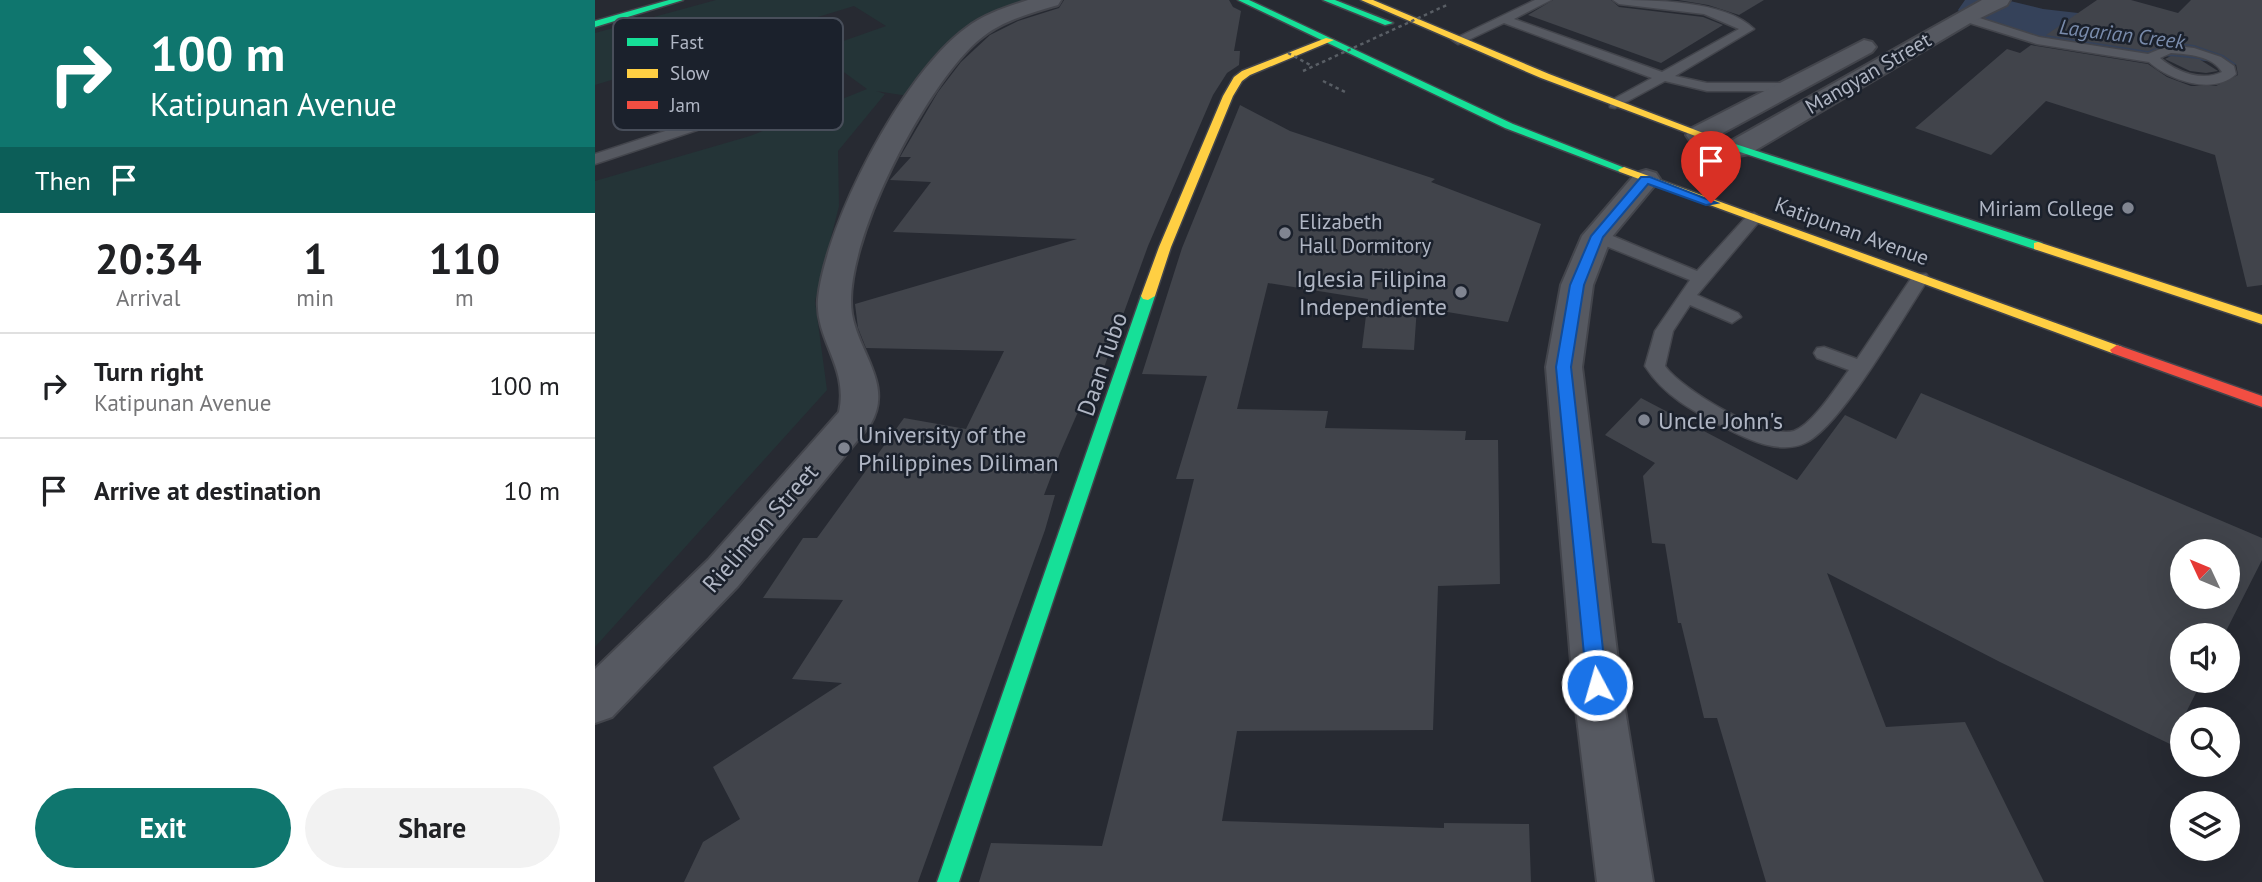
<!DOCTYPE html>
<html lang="en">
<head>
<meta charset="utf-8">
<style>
	body { margin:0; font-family:"PT Sans",sans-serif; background:#f2f2f2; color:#202124; height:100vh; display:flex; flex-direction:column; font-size:26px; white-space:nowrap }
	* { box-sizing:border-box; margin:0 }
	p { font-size:23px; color:#757577 }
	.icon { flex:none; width:38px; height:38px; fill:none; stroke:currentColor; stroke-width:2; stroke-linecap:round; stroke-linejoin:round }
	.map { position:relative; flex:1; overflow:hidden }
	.details { display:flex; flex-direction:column; background:#fff; width:595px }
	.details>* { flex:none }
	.banner { background:#0f766e; color:#fff; overflow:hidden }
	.needle { width:46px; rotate:314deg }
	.controls { position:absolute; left:1575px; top:539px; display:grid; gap:14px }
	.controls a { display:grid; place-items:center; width:70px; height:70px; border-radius:50%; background:#fff; box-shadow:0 7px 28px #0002; font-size:35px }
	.pin { position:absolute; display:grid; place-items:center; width:60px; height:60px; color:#fff; margin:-72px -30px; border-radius:50% 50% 50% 0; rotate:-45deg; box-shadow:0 0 7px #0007 }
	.pin .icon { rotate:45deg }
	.me { position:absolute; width:77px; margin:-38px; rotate:354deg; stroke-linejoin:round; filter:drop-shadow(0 0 5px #0008) }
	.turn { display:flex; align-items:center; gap:24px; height:147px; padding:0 35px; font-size:32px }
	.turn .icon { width:91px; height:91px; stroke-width:2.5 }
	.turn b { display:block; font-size:49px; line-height:60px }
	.then { display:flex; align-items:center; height:66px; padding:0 35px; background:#0003; gap:14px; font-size:26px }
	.eta { display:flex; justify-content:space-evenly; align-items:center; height:119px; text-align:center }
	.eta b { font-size:42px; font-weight:700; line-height:49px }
	.button { display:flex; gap:14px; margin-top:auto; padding:14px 35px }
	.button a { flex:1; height:80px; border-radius:42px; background:#0f766e; color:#fff; font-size:28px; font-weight:700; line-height:80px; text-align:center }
	.button a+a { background:#f2f2f2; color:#202124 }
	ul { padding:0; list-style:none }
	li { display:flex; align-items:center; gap:21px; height:105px; padding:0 35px; border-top:2px solid #e0e0e0 }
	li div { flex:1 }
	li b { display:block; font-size:26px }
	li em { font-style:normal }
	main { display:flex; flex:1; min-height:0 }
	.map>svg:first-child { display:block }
	.green { fill:#243437 }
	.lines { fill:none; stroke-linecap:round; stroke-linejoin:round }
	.river { fill:#35425a; fill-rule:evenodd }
	.building { fill:#41444b; fill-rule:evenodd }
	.lane-casing { stroke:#43454c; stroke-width:3 }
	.street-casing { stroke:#43454c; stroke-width:4 }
	.fast-casing { stroke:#43454c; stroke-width:3 }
	.slow-casing { stroke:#43454c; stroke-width:3 }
	.jam-casing { stroke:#43454c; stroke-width:3 }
	.path { stroke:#595e65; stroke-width:2.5; stroke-dasharray:3.5 3.5; stroke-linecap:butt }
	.lane { fill:#565961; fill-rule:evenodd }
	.street { fill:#565961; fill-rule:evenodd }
	.fast { fill:#16e098; fill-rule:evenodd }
	.slow { fill:#ffcf43; fill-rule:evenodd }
	.jam { fill:#f24e42; fill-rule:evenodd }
	.path-bridge { stroke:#595e65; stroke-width:2.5; stroke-dasharray:3.5 3.5; stroke-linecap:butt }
	.route { fill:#1a73e8; stroke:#114b97; stroke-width:2 }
	.poi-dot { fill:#808591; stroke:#1b212c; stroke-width:2.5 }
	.labels { text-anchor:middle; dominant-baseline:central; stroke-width:5; stroke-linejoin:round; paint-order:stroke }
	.far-water-label { font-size:21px; font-style:italic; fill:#798bab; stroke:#1b212c }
	.far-street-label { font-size:21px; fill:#b0b6c4; stroke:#1b212c }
	.far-poi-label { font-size:21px; fill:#b0b6c4; stroke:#1b212c; text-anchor:end }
	.poi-label { font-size:24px; fill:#b0b6c4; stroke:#1b212c; text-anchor:start }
	.street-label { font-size:24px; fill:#b0b6c4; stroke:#1b212c }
	.key { fill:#1b212c; stroke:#484e5a; stroke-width:2 }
	.key-label { font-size:19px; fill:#b0b6c4 }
</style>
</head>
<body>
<main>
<section class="details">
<div class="banner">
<div class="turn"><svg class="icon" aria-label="right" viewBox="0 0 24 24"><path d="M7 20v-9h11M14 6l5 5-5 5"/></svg><div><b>100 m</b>Katipunan Avenue</div></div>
<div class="then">Then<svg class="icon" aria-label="arrive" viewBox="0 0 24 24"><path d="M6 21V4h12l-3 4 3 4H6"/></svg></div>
</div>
<div class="eta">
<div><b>20:34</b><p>Arrival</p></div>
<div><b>1</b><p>min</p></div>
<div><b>110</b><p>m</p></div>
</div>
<ul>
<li><svg class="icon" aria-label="right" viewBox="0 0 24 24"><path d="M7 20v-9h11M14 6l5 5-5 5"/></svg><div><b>Turn right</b><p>Katipunan Avenue</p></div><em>100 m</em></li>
<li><svg class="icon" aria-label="arrive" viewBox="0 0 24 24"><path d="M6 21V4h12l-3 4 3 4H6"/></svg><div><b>Arrive at destination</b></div><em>10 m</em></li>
</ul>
<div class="button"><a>Exit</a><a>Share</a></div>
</section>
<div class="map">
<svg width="1667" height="882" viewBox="0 0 1667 882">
	<rect width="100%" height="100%" fill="#272a32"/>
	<path class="green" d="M 121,0 L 443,0 L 380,21 L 370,48 L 313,96 L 281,91 L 290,94 L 243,151 L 244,206 L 220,301 L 232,390 L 0,647 L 0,181 L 155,136 L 272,89 L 220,51 L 291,26 L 259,6 L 0,85 L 0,33 Z"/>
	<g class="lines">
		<path class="river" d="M 1370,0 L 1411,0 L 1448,9 L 1667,34 L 1667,68 L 1448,41 L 1371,21 L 1363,10 Z"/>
	</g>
	<g class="building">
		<path d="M 469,0 L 634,0 L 638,7 L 646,11 L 639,51 L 645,51 L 644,65 L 632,73 L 618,95 L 553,246 L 507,373 L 500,373 L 465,453 L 449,495 L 460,495 L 450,530 L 323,882 L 89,882 L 108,842 L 145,819 L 118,767 L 247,683 L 197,679 L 248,600 L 168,598 L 208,538 L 222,538 L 309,418 L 371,429 L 409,351 L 271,348 L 263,328 L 260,304 L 482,239 L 298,232 L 336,182 L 295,180 L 316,157 L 305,157 L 343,92 L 366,62 L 395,35 L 423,21 L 464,8 Z"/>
		<path d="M 958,0 L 1016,0 L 1024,7 L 1108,17 L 1128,25 L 1066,63 L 933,15 Z"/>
		<path d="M 1083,0 L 1169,0 L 1144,15 L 1113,5 Z"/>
		<path d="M 1502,0 L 1536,0 L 1583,13 L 1596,0 L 1667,0 L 1667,285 L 1652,287 L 1620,155 L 1451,101 L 1396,155 L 1320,128 L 1412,49 L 1425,53 L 1436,45 L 1553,64 L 1572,77 L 1596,86 L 1621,86 L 1643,75 L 1641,64 L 1628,55 L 1599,45 L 1575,42 L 1553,51 L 1451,35 Z"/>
		<path d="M 1576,56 L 1604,59 L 1623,71 L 1611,73 L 1595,71 L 1570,59 Z"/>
		<path d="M 645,105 L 695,131 L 840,179 L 836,182 L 946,224 L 913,322 L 822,307 L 819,350 L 767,348 L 773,299 L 673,283 L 642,409 L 733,411 L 730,428 L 871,431 L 870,440 L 903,440 L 905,584 L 843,586 L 838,730 L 642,731 L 627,821 L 849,828 L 849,823 L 934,824 L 936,882 L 384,882 L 396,843 L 507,846 L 599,479 L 581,479 L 612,376 L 547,374 L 587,248 Z"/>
		<path d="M 1326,393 L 1667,538 L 1667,560 L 1629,635 L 1587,635 L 1587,681 L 1607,681 L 1575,744 L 1405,662 L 1232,573 L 1291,727 L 1370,722 L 1449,882 L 1171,882 L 1122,718 L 1109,718 L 1086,623 L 1083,623 L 1070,544 L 1057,543 L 1048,476 L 1060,463 L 1010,435 L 1046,398 L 1202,480 L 1250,415 L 1301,439 ZM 1587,551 L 1633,551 L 1633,597 L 1587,597 Z"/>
	</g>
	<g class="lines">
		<g class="lane-casing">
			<g id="lane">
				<path d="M 940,0 L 956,0 L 919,19 L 1067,72 L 1144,29 L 1109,14 L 1024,4 L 1018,0 C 1058,0 1130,0 1159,29 L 1080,76 L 1112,83 L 1194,83 L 1201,87 L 1194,91 L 1112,91 L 1070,81 L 1020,108 L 1015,107 L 1015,101 L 1057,78 L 909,23 L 867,43 L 863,44 L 857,40 Z"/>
				<path d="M 1369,13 L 1444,37 L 1553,54 L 1575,45 L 1599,48 L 1626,57 L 1639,66 L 1641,74 C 1618,96 1574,80 1554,62 L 1442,44 L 1365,20 L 1363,17 ZM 1576,53 C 1593,54 1618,56 1627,72 C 1607,82 1581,72 1565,58 Z"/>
				<path d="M 223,81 L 228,82 L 228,88 L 0,164 L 0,154 Z"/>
				<path d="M 1159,213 L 1167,218 L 1102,295 L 1143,313 L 1146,317 L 1137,323 L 1095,305 L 1078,331 L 1070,366 C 1086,389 1170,440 1199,431 C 1218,424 1242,386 1254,370 L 1222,358 L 1219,353 L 1222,348 L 1229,347 L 1262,359 L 1319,274 L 1331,274 L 1334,278 C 1309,315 1246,427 1210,443 C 1185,455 1151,439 1129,427 C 1098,411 1069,396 1050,366 L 1060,331 L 1095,280 L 996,240 L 994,236 L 1002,231 L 1008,232 L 1102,271 L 1153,215 Z"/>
			</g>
		</g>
		<g class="street-casing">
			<g id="street">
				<path d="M 433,0 L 466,0 L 463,5 C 436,13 406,21 385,39 C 332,82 246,246 257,314 C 264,354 299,385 275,425 L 143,586 L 17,717 L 0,723 L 0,669 L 113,560 L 244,412 C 254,367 220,340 223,299 C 231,222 308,74 371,28 C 389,14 412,7 433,0 Z"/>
				<path d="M 1387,0 L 1415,0 L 1412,5 L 1377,22 L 1154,154 L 1144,156 L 1134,154 L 1130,148 L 1134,142 Z"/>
				<path d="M 1269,40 L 1277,42 L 1281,47 L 1277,52 L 1113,141 L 1104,143 L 1095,141 L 1091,135 L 1095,129 Z"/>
				<path d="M 1051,170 L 1061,173 L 1065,179 L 1016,238 L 998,285 L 987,367 L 1026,685 L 1058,882 L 1002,882 L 978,685 L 951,367 L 966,285 L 987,236 L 1041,173 Z"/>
			</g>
		</g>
		<g class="fast-casing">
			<g id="fast">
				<path d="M 74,0 L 88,0 L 0,27 L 0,21 Z"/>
				<path d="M 643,0 L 654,0 L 918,124 L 1035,170 L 1025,172 L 910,128 Z"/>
				<path d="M 728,0 L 740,0 L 798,23 L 790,25 Z"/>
				<path d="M 1131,141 L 1447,243 L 1449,246 L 1443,250 L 1439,249 L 1127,146 L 1125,144 Z"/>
				<path d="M 553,292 L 560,296 L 364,882 L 342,882 L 546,296 Z"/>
			</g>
		</g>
		<g class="slow-casing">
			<g id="slow">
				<path d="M 766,0 L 778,0 L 954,74 L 1137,144 L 1127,146 L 946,78 Z"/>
				<path d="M 731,38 L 739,40 L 655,75 L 647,81 L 638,96 L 576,247 L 560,296 L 553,300 L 548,299 L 546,296 L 564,247 L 628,96 L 639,77 L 647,71 Z"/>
				<path d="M 1029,167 L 1527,347 L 1529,350 L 1527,353 L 1517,353 L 1025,172 L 1023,170 Z"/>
				<path d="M 1443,242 L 1667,315 L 1667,324 L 1439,249 L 1439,243 Z"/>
			</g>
		</g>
		<g class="jam-casing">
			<path id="jam" d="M 1522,345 L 1667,396 L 1667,407 L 1517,353 L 1515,350 Z"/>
		</g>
		<path class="path" d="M 728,81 L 750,92"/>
		<use href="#lane" class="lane"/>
		<use href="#street" class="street"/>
		<use href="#fast" class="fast"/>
		<use href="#slow" class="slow"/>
		<use href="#jam" class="jam"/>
		<g class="path-bridge">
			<path d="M 693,53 L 717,66"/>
			<path d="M 708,71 L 854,4"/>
		</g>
	</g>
	<path class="route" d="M 1046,177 L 1055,177 L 1122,203 L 1111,205 L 1053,184 L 1008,237 L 989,285 L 976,367 L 1012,685 L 1009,692 L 1002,695 L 995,692 L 992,685 L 961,367 L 975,285 L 996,236 Z"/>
	<g class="poi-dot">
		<circle cx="1533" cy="208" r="7"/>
		<circle cx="690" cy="233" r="7"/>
		<circle cx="866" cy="292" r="7"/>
		<circle cx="1049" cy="420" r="7"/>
		<circle cx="249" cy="448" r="7"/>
	</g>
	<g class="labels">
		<g class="far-water-label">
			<text transform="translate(1527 34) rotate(7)">Lagarian Creek</text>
		</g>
		<g class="far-street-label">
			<text transform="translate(1273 73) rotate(-30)">Mangyan Street</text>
			<text transform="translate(1257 231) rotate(20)">Katipunan Avenue</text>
		</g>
		<g class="far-poi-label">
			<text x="1519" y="208">Miriam College</text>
			<text x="704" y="221" text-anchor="start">Elizabeth<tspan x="704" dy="24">Hall Dormitory</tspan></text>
		</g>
		<g class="poi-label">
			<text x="852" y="278" text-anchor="end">Iglesia Filipina<tspan x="852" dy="28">Independiente</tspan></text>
			<text x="1063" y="420">Uncle John's</text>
			<text x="263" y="434">University of the<tspan x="263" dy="28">Philippines Diliman</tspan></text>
		</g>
		<g class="street-label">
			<text transform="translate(507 364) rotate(-71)">Daan Tubo</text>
			<text transform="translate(165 528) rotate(-49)">Rielinton Street</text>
		</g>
	</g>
	<rect x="18" y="18" width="230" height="112" rx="10" class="key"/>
	<rect x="32" y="38" width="31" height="8" fill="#16e098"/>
	<rect x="32" y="69" width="31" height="9" fill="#ffcf43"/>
	<rect x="32" y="101" width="31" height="8" fill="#f24e42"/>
	<g class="key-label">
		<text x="75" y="49">Fast</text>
		<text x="75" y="80">Slow</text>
		<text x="75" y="112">Jam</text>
	</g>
</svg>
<div class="controls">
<a><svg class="needle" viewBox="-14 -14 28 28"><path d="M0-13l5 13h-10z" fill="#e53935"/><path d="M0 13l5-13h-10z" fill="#757577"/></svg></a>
<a><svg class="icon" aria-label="sound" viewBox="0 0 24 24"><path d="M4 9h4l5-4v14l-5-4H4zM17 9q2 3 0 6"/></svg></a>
<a><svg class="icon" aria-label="search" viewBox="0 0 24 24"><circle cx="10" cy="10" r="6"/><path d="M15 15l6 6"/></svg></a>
<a><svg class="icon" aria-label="layers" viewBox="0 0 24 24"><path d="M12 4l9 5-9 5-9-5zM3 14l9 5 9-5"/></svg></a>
</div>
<div class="pin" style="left:1116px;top:203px;background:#d93025"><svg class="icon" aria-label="arrive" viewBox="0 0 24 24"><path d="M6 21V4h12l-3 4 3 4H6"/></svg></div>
<svg class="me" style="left:1002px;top:685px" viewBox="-20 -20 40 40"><circle r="17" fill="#1a73e8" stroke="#fff" stroke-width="3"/><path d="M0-11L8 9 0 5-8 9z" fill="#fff"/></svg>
</div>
</main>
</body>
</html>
